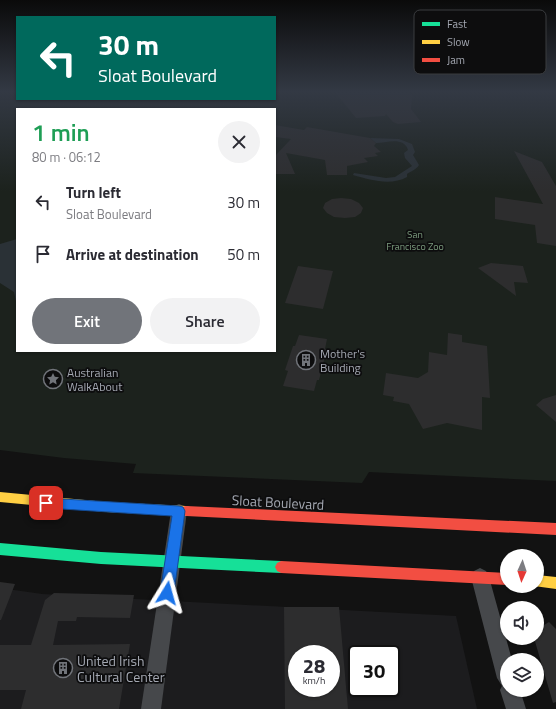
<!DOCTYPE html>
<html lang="en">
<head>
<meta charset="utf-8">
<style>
	body { margin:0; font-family:"Titillium Web",sans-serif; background:#f2f2f3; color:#2b2b33; height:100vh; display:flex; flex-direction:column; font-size:15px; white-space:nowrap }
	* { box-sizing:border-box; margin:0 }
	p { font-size:13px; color:#7c7c81 }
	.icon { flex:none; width:22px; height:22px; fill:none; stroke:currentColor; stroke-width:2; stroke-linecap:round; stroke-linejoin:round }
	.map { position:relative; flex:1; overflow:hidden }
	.drawer { position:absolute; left:16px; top:108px; width:260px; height:244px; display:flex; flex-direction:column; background:#fff; border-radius:0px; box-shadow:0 1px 3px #0004 }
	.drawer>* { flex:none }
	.banner { position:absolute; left:16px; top:16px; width:260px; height:84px; border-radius:0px; box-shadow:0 1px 3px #0004; background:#00695c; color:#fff; overflow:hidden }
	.needle { width:26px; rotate:183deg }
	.controls { position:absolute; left:500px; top:549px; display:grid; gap:8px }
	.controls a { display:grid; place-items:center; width:44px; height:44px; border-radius:50%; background:#fff; box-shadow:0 1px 3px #0004; font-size:20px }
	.speed { position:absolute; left:288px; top:645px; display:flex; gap:8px; font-size:20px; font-weight:700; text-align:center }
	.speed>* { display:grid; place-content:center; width:52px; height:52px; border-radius:50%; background:#fff; box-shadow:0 1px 3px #0004; line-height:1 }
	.speed small { font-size:10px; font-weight:400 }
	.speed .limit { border:2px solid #111; border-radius:6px; background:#fff; color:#111 }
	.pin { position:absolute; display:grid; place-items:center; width:34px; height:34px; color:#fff; margin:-17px; border-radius:8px; box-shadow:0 2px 6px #0006 }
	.me { position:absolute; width:44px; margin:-22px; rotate:8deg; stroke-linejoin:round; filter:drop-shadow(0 0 3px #0008) }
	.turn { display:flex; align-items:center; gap:14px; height:84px; padding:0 16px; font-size:18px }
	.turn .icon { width:52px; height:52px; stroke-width:2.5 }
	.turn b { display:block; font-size:28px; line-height:34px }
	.round { display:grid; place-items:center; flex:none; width:42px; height:42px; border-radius:21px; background:#f2f2f3 }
	.head { display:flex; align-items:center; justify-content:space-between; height:68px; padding:0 16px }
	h1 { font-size:24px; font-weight:600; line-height:30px; color:#1e9e55 }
	.primary-button { display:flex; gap:8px; margin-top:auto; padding:8px 16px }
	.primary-button a { flex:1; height:46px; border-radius:24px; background:#71747a; color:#fff; font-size:16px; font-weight:600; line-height:46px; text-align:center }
	.primary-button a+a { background:#f2f2f3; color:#2b2b33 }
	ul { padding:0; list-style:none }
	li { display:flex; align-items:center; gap:12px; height:52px; padding:0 16px }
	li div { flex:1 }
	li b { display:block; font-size:15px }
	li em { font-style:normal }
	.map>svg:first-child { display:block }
	.built { fill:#1c1c1e; fill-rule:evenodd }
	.green { fill:#1c221d; fill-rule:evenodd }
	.water { fill:#2a3136 }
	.building { fill:#2d2d2e; fill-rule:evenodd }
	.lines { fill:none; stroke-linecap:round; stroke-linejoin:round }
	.street { fill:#46484b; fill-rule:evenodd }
	.fast { fill:#16e098; fill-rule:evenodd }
	.slow { fill:#ffcf43; fill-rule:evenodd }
	.jam { fill:#f24e42; fill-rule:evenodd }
	.route { fill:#1a73e8; stroke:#114b97 }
	.labels { text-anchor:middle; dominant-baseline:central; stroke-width:3.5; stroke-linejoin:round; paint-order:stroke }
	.far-park-label { font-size:10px; fill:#7c9c7e; stroke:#0d0d0e }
	.poi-label { font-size:12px; fill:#a4a8b2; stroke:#0d0d0e; text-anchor:start }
	.near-street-label { font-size:14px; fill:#a4a8b2; stroke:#0d0d0e }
	.near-poi-label { font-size:14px; fill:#a4a8b2; stroke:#0d0d0e; text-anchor:start }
	.key { fill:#0d0d0e; stroke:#3a3c3f; stroke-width:1 }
	.key-label { font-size:11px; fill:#a4a8b2 }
</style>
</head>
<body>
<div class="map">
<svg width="556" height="709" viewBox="0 0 556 709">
	<rect width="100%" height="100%" fill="#121212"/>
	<path class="built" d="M 0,588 L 42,594 L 79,596 L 456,616 L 477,709 L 0,709 ZM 297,654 L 331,654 L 331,688 L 297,688 ZM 357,654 L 391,654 L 391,688 L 357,688 Z"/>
	<path class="green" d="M 0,92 L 17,92 L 17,99 L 275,99 L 275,92 L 556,92 L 556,481 L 369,472 L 362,483 L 133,473 L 136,464 L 64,458 L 0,450 ZM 17,109 L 275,109 L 275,351 L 17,351 Z"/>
	<g class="water">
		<path d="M 370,138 L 399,139 L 412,144 L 415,152 L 413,155 L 419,165 C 416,170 411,171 407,174 L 407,177 C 391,186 370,180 353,175 L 354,173 L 386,178 L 395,177 L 412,166 L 405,158 L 404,153 L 408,150 C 404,136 386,143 376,143 Z"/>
		<path d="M 17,239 L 17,306 L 14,292 L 0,283 L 0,244 Z"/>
	</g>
	<g class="building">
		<path d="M 335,92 L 404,92 L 412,94 L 411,109 L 421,122 L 398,124 L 393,122 L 386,114 L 385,116 L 356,118 Z"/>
		<path d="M 275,125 L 304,130 L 307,127 L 370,138 L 376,143 L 374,146 L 381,152 L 375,153 L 378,156 L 364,158 L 368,162 L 347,166 L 347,175 L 327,175 L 325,160 L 286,153 L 295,174 L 275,174 L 275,156 L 291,139 L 275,137 Z"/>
		<path d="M 514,151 L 542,162 L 556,186 L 556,246 L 537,243 L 535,225 L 495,219 L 495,197 L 543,204 Z"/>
		<path d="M 341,198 L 351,199 L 359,203 L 363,208 L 361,213 L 355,217 L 345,218 L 334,217 L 327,213 L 323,208 L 325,203 L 332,199 Z"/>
		<path d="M 491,263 L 523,266 L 528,283 L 514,282 L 516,296 L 478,268 Z"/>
		<path d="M 298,266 L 333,271 L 323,309 L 285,303 Z"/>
		<path d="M 448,333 L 462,335 L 462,342 L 487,346 L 490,398 L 482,397 L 482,430 L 447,423 L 423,429 L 409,404 L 393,401 L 394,397 L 383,395 L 386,373 L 418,378 L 428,372 L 429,352 L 447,355 Z"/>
		<path d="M 299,335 L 327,339 L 325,349 L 327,349 L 319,380 L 317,380 L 314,391 L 283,386 L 288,371 L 285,370 L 293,346 L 295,346 Z"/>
		<path d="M 556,395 L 556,422 L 536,405 L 543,399 Z"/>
		<path d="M 0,582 L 15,584 L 1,620 L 0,620 Z"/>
		<path d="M 54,593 L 134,595 L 130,618 L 77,617 L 76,621 L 58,621 L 53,645 L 130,644 L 119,709 L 21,709 L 26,690 L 0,690 L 0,645 L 31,645 L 45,600 Z"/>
		<path d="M 284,607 L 339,607 L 348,709 L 285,709 ZM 297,654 L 331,654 L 331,688 L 297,688 Z"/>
		<path d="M 537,617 L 544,625 L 549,622 L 556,629 L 556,702 L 553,703 L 534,638 L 537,638 Z"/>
	</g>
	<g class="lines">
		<g class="street">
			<path d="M 179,504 L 184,506 L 187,511 L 161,709 L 141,709 L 171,511 L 174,506 Z"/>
			<path d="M 480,568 L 486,571 L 489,577 L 512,660 L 507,660 L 507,690 L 520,690 L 526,709 L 506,709 L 500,690 L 502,686 L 497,678 L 471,577 L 474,571 Z"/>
		</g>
		<path class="fast" d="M 0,543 L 101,552 L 281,561 L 285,563 L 287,567 L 285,571 L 281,573 L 101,564 L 0,555 Z"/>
		<g class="slow">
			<path d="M 0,492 L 106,502 L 186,506 L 190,507 L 192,511 L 190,515 L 186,516 L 106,512 L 0,502 Z"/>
			<path d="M 537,575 L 556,577 L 556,589 L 534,586 L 537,586 Z"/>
		</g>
		<g class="jam">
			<path d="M 186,506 L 556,523 L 556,535 L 186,516 L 182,515 L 180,511 L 182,507 Z"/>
			<path d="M 281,561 L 507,573 L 507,585 L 281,573 L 277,571 L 275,567 L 277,563 Z"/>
		</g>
	</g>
	<linearGradient id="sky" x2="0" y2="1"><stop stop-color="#0a0a0a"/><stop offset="0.48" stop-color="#333944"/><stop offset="1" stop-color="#333944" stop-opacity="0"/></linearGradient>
	<rect width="556" height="191" fill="url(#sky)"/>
	<path class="route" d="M 46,498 L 179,506 L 183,507 L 185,511 L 174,593 L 172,598 L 167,600 L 162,598 L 160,593 L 172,516 L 46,508 L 42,507 L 40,503 L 42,499 Z"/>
	<defs>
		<g id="building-ring" transform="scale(1)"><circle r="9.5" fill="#0d0d0e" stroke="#71747a" stroke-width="1.5"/><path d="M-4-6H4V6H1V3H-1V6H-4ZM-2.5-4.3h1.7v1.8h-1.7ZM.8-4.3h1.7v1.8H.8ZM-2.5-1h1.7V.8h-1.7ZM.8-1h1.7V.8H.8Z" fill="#71747a"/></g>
		<g id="sight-ring" transform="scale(1)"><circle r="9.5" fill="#0d0d0e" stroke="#71747a" stroke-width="1.5"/><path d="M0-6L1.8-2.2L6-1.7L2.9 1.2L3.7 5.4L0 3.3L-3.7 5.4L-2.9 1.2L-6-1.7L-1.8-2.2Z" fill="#71747a"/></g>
	</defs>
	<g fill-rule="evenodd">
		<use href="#building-ring" x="306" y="360"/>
		<use href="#sight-ring" x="53" y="379"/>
		<use href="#building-ring" x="63" y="668"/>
	</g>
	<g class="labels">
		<g class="far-park-label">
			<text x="415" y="234">San<tspan x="415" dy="12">Francisco Zoo</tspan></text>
		</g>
		<g class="poi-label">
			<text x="320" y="353">Mother's<tspan x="320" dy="14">Building</tspan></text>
			<text x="67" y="372">Australian<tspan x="67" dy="14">WalkAbout</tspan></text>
		</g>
		<g class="near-street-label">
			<text transform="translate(278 502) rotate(3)">Sloat Boulevard</text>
		</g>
		<g class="near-poi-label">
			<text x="77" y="660">United Irish<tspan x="77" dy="16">Cultural Center</tspan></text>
		</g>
	</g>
	<rect x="414" y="10" width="132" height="64" rx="6" class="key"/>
	<rect x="422" y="22" width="18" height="4" fill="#16e098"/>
	<rect x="422" y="40" width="18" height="4" fill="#ffcf43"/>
	<rect x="422" y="58" width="18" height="4" fill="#f24e42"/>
	<g class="key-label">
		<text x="447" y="28">Fast</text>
		<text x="447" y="46">Slow</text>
		<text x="447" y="64">Jam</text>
	</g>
</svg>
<div class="controls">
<a><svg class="needle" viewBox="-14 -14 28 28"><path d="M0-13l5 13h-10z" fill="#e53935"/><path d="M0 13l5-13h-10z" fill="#7c7c81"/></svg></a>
<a><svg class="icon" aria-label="sound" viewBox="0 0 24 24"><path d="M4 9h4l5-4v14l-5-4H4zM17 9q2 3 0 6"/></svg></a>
<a><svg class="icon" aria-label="layers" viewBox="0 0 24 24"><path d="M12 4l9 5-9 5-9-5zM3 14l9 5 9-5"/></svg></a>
</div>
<div class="speed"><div>28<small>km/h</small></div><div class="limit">30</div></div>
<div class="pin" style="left:46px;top:503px;background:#d93025"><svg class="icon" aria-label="arrive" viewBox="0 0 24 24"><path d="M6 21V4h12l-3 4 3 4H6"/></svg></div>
<svg class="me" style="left:167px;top:593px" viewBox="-20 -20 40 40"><path d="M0-17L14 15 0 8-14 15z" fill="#1a73e8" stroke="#fff" stroke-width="4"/></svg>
<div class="banner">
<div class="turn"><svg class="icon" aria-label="left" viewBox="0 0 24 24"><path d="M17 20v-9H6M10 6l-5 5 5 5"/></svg><div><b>30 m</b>Sloat Boulevard</div></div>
</div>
<section class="drawer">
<div class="head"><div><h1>1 min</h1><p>80 m · 06:12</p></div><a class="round"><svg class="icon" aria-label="close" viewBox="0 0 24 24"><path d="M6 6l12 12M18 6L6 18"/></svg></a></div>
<ul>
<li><svg class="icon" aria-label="left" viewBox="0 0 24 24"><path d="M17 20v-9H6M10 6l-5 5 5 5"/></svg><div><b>Turn left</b><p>Sloat Boulevard</p></div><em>30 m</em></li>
<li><svg class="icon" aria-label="arrive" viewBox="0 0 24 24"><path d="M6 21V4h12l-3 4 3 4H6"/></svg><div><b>Arrive at destination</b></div><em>50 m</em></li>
</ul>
<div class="primary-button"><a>Exit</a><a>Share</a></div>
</section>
</div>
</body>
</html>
